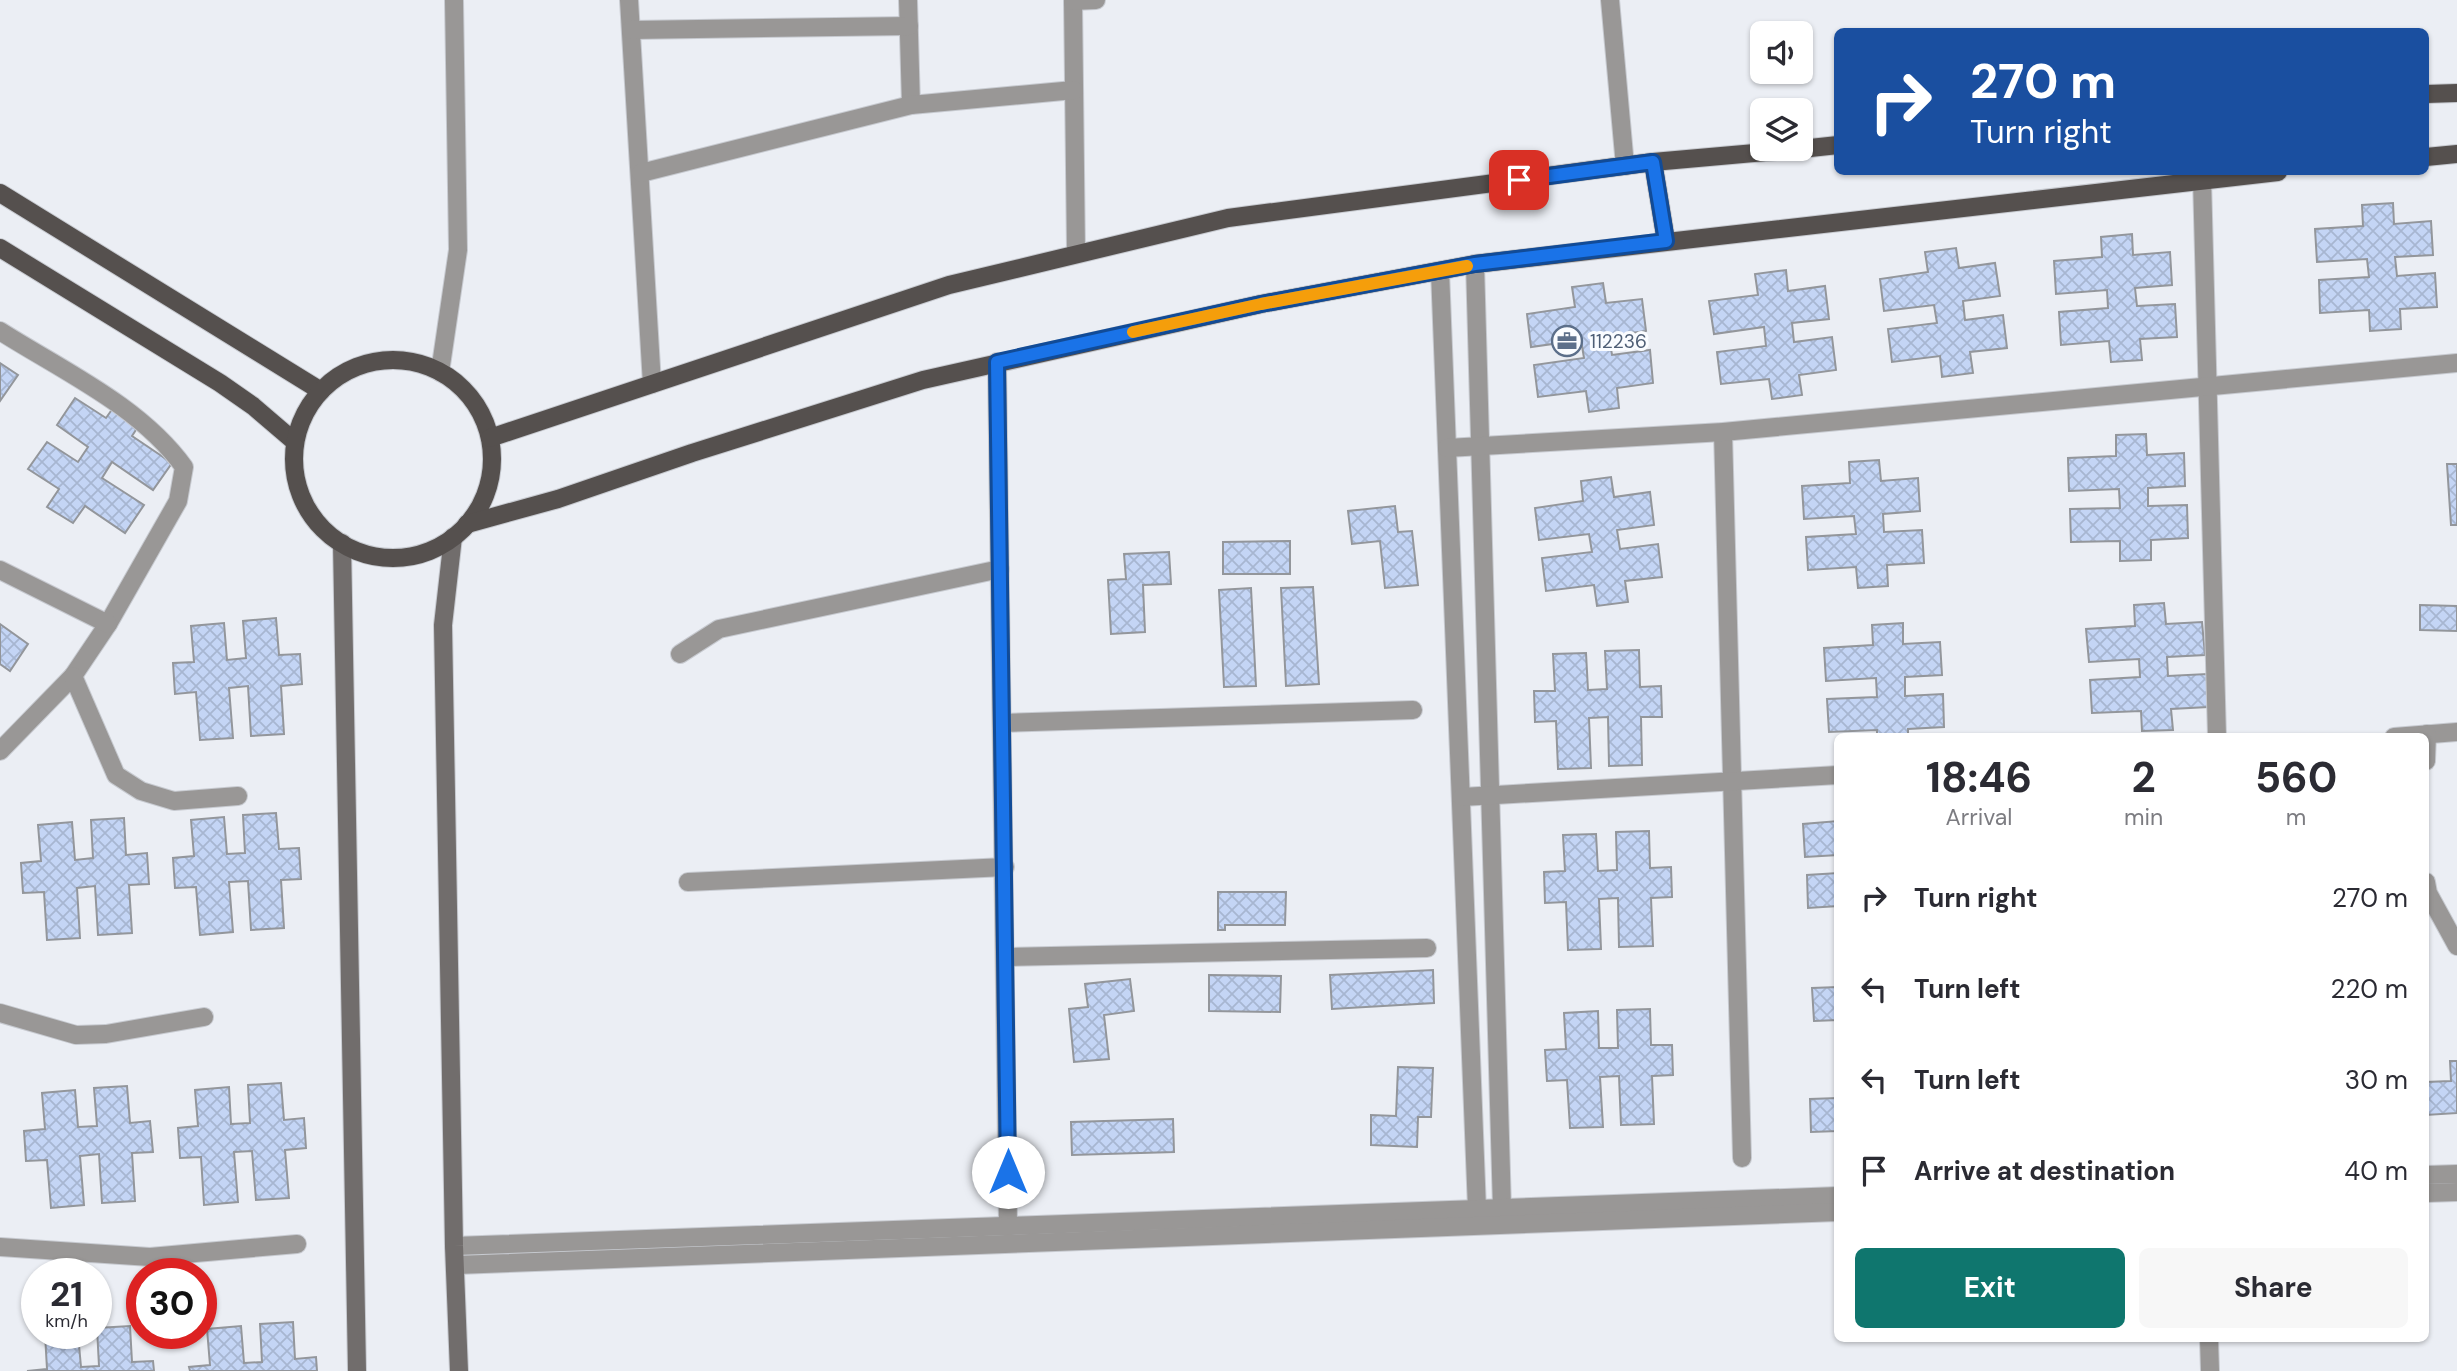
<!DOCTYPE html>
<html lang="en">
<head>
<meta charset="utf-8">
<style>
	body { margin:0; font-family:"DM Sans",sans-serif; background:#f7f7f7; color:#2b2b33; height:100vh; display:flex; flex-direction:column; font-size:26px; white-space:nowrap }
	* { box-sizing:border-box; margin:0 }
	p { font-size:23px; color:#7c7c81 }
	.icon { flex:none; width:38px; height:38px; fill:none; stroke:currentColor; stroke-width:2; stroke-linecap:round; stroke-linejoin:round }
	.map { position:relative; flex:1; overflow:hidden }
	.sheet { position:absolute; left:1834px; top:733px; width:595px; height:609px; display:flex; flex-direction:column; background:#fff; border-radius:10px; box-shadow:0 2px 5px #0004 }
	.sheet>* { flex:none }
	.guide { position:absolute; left:1834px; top:28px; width:595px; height:147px; border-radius:10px; box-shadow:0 2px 5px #0004; background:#1a4fa0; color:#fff; overflow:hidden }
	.controls { position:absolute; left:1750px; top:21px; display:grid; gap:14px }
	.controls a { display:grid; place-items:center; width:63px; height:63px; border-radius:10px; background:#fff; box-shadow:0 2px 5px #0004; font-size:35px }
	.speed { position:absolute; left:21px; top:1258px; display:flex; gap:14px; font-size:35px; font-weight:700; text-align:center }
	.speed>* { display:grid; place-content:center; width:91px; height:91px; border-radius:50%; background:#fff; box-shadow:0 2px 5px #0004; line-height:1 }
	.speed small { font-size:18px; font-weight:400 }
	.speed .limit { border:10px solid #d22; background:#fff; color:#111 }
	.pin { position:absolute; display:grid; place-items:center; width:60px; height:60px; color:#fff; margin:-30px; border-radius:14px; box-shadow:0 4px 10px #0006 }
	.me { position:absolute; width:77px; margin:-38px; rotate:0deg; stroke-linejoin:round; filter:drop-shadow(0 0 5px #0008) }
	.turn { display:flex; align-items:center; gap:24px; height:147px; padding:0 21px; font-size:32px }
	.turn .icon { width:91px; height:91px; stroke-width:2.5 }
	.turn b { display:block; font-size:49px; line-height:60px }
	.eta { display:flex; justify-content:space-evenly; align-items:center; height:119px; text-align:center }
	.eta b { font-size:42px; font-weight:700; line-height:49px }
	.cta { display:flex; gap:14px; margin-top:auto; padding:14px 21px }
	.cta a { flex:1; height:80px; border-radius:10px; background:#0f766e; color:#fff; font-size:28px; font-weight:700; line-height:80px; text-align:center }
	.cta a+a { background:#f7f7f7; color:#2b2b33 }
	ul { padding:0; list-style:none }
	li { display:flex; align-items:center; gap:21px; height:91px; padding:0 21px }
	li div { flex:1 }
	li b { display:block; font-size:26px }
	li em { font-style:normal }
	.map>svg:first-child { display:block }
	.building { fill:url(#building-cross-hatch); stroke:#93969b; stroke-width:2 }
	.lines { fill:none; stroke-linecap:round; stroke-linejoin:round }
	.minor-casing { stroke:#c7cad0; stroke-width:20 }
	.tertiary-casing { stroke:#c7cad0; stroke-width:20 }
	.secondary-casing { stroke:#c7cad0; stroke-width:20 }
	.primary-casing { stroke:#c7cad0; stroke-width:20 }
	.minor { stroke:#999796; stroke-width:18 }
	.tertiary { stroke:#999796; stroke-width:18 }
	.secondary { stroke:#716d6c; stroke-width:18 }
	.primary { stroke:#55504e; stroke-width:18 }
	.route-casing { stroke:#114b97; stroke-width:18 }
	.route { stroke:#1a73e8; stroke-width:12 }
	.slow { stroke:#f59e0b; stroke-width:12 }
	.labels { text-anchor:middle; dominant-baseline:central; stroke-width:6; stroke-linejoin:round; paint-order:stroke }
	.service-label { font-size:19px; fill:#4e5e75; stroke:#fafcff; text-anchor:start }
</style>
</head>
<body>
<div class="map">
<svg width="2457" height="1371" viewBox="0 0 2457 1371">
	<defs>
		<pattern id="building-cross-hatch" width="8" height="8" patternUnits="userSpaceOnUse" patternTransform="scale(1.75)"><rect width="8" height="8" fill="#c4d5f5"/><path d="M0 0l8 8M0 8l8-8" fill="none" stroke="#a7b6d1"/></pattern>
	</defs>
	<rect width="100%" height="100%" fill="#ebeef4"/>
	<g class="building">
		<path d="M 2393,203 L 2394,224 L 2431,221 L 2433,255 L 2395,257 L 2397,276 L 2435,273 L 2437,307 L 2400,309 L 2401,329 L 2370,331 L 2369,310 L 2320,313 L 2319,280 L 2369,277 L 2367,259 L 2317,262 L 2315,229 L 2363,226 L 2362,205 Z"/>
		<path d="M 2132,234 L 2133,255 L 2170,252 L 2172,285 L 2135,288 L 2137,306 L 2175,304 L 2177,337 L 2140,339 L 2142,360 L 2111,362 L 2109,341 L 2061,345 L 2059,312 L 2108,308 L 2107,290 L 2056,294 L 2054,261 L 2102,257 L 2101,237 Z"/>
		<path d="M 1956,248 L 1959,268 L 1995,263 L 2000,296 L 1963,301 L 1965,320 L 2003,315 L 2007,348 L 1970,352 L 1973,373 L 1942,377 L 1940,356 L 1892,362 L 1888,329 L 1937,323 L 1934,305 L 1884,311 L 1880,279 L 1928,272 L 1925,252 Z"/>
		<path d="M 1786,270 L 1788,291 L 1825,286 L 1829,319 L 1792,323 L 1794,342 L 1832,337 L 1836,370 L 1799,375 L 1802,395 L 1772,399 L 1769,379 L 1721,384 L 1717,352 L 1766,346 L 1764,327 L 1714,334 L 1709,301 L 1758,295 L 1755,274 Z"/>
		<path d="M 1603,283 L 1606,303 L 1642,299 L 1646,331 L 1609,336 L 1612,355 L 1650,350 L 1653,383 L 1617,388 L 1619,408 L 1589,412 L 1586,391 L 1538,397 L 1534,365 L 1584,358 L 1581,340 L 1531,347 L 1527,314 L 1575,307 L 1572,287 Z"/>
		<path d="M 0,363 L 18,375 L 0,401 Z"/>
		<path d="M 75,398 L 106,418 L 118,401 L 143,419 L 132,436 L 172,463 L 153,490 L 112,462 L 102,478 L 144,505 L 125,533 L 85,506 L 73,523 L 47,507 L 59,489 L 28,469 L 47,442 L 78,462 L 88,447 L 57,425 Z"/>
		<path d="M 2146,434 L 2147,455 L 2184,453 L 2185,486 L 2148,488 L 2148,506 L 2187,505 L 2188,538 L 2151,540 L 2151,560 L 2120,561 L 2120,541 L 2071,542 L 2070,509 L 2120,508 L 2119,489 L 2069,491 L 2068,458 L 2116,456 L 2116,435 Z"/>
		<path d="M 1879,460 L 1881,481 L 1918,478 L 1920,511 L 1883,514 L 1884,532 L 1922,530 L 1924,563 L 1887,565 L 1888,586 L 1858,588 L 1856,567 L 1808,570 L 1806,537 L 1856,534 L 1854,516 L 1804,519 L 1802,486 L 1850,483 L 1849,462 Z"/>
		<path d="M 2447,464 L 2457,464 L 2457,525 L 2451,525 Z"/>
		<path d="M 1611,477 L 1614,497 L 1650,492 L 1654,525 L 1617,530 L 1620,549 L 1658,544 L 1662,577 L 1625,581 L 1628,602 L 1597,606 L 1594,585 L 1546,591 L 1542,558 L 1592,552 L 1589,534 L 1539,540 L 1535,508 L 1583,501 L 1581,481 Z"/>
		<path d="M 1395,506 L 1398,532 L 1412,531 L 1418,585 L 1385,588 L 1380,541 L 1352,544 L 1348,511 Z"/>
		<path d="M 1290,541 L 1290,574 L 1223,574 L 1223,542 Z"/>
		<path d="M 1169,552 L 1171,584 L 1143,585 L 1145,632 L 1111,634 L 1108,580 L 1126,579 L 1124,554 Z"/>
		<path d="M 1313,587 L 1319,684 L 1286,686 L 1281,588 Z"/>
		<path d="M 1251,588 L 1256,686 L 1224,687 L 1219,590 Z"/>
		<path d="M 2164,603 L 2166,624 L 2202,622 L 2205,655 L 2167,657 L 2168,676 L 2207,674 L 2208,707 L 2171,709 L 2173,730 L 2142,731 L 2141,711 L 2092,713 L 2090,680 L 2140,677 L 2139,659 L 2089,662 L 2086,629 L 2135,626 L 2134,605 Z"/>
		<path d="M 2420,605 L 2457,606 L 2457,631 L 2420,630 Z"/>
		<path d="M 276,618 L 279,655 L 300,654 L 302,684 L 281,686 L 284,734 L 251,736 L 248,686 L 229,688 L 233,738 L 200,740 L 196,692 L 175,694 L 173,663 L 194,662 L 191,626 L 224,623 L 227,660 L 246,658 L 243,621 Z"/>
		<path d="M 1903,623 L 1903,644 L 1940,642 L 1942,675 L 1905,677 L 1905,696 L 1943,694 L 1944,727 L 1908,729 L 1908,737 L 1877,737 L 1877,730 L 1829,732 L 1827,699 L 1877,697 L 1876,678 L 1826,681 L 1824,648 L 1873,645 L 1872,625 Z"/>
		<path d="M 0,624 L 28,644 L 10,671 L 0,664 Z"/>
		<path d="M 1639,650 L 1640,687 L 1661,686 L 1662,717 L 1641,717 L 1642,765 L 1609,766 L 1608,717 L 1589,718 L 1591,768 L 1558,769 L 1556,721 L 1535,722 L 1534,691 L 1555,691 L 1553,654 L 1586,653 L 1588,690 L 1607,689 L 1605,651 Z"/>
		<path d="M 276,813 L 279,849 L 299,848 L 301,879 L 281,880 L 284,928 L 251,930 L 248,881 L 229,882 L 233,932 L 200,935 L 196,887 L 175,888 L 173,858 L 194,856 L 191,820 L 224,817 L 227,854 L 245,853 L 243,815 Z"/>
		<path d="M 124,818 L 126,855 L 147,853 L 149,884 L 129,885 L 132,933 L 98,935 L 95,886 L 77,888 L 80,938 L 47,940 L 44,892 L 23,893 L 21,863 L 41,861 L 38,825 L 72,822 L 75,860 L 93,858 L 91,820 Z"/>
		<path d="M 1838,821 L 1838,855 L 1805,857 L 1803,824 Z"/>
		<path d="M 1649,831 L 1650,868 L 1671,867 L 1672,897 L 1651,898 L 1653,946 L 1619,947 L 1618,898 L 1599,899 L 1601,949 L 1568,950 L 1566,902 L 1545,903 L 1544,872 L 1565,871 L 1563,835 L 1596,834 L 1598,871 L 1617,870 L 1616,832 Z"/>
		<path d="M 1838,873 L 1838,906 L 1808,908 L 1807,875 Z"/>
		<path d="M 1218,892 L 1286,892 L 1285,925 L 1225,925 L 1225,930 L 1218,930 Z"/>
		<path d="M 1433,970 L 1434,1003 L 1332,1009 L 1330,975 Z"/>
		<path d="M 1209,975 L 1281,976 L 1280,1012 L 1209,1011 Z"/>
		<path d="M 1130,979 L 1134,1011 L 1104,1015 L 1109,1059 L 1074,1062 L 1069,1009 L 1088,1007 L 1085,984 Z"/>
		<path d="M 1838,987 L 1838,1020 L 1814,1021 L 1812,988 Z"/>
		<path d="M 1650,1009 L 1651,1045 L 1672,1045 L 1673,1075 L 1652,1076 L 1654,1124 L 1621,1125 L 1619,1076 L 1600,1077 L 1603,1127 L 1570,1128 L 1567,1080 L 1547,1081 L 1545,1050 L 1566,1049 L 1564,1013 L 1598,1011 L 1599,1048 L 1618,1048 L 1617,1010 Z"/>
		<path d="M 2450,1061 L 2457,1061 L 2457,1113 L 2426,1115 L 2426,1082 L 2451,1081 Z"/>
		<path d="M 1398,1067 L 1433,1068 L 1431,1117 L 1418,1117 L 1417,1147 L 1371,1145 L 1371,1115 L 1396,1116 Z"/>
		<path d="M 281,1083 L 284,1120 L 304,1118 L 306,1148 L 285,1150 L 289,1198 L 256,1200 L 252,1151 L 234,1152 L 238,1202 L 204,1205 L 201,1157 L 180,1158 L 178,1128 L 198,1126 L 195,1090 L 229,1087 L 231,1124 L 250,1123 L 248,1085 Z"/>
		<path d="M 127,1086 L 130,1123 L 150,1121 L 153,1152 L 132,1153 L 135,1201 L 102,1203 L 99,1154 L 80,1156 L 84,1205 L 51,1208 L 47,1160 L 26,1161 L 24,1131 L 45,1129 L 42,1093 L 75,1090 L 78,1127 L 97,1126 L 94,1088 Z"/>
		<path d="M 1838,1098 L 1838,1131 L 1811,1132 L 1810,1099 Z"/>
		<path d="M 1173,1119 L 1174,1152 L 1072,1155 L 1071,1122 Z"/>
		<path d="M 293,1322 L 295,1359 L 316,1357 L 317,1371 L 190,1371 L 189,1367 L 210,1365 L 207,1329 L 241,1326 L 244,1363 L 262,1362 L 260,1324 Z"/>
		<path d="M 130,1326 L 132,1362 L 153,1361 L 154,1371 L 27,1371 L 47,1369 L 45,1334 L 78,1334 L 81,1367 L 99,1366 L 97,1328 Z"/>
	</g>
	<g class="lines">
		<g class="minor-casing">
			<g id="minor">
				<path d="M 629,0 L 652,384"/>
				<path d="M 908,0 L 911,105"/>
				<path d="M 1073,0 L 1076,253"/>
				<path d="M 1610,0 L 1625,166"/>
				<path d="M 1073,1 L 1096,0"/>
				<path d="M 631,30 L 909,26"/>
				<path d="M 641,173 L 911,105 L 1074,90"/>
				<path d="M 2202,179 L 2217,737"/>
				<path d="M 1440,271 L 1477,1209 L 1493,1225 L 1502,1208 L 1475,264"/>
				<path d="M 0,331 C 63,371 140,406 184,467 L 178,501 L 108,624 L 73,676 L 0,751"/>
				<path d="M 997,362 L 1008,1226"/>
				<path d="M 440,372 L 458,250 L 454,0"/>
				<path d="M 1723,432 L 1742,1158"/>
				<path d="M 1447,448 L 1723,432 L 2457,363"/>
				<path d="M 0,570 L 108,624"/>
				<path d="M 680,654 L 719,629 L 1000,569"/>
				<path d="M 73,676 L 116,775 L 141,791 L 174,801 L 238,796"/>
				<path d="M 1003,723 L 1413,710"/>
				<path d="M 2394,737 L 2457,732"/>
				<path d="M 2426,761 L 2427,734"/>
				<path d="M 1462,797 L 1838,775"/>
				<path d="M 688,882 L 1005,867"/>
				<path d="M 2426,882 L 2428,893 L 2457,946"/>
				<path d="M 1007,957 L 1427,948"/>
				<path d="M 0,1013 L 76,1035 L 106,1034 L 204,1017"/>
				<path d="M 0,1247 L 150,1257 L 297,1244"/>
				<path d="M 2209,1339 L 2210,1371"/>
			</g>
		</g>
		<g class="tertiary-casing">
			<g id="tertiary">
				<path d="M 2426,1175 L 2457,1174"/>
				<path d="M 2426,1193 L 2457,1192"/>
				<path d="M 454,1246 L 1838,1196"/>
				<path d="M 457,1265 L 1838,1212"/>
			</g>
		</g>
		<g class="secondary-casing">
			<g id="secondary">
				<path d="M 453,537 L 443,625 L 454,1246 L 459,1371"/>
				<path d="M 342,543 L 357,1371"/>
			</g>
		</g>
		<g class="primary-casing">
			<g id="primary">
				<path d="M 2426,94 L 2457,93"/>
				<path d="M 1801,149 L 1838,145"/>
				<path d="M 2426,157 L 2457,154"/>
				<path d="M 1653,162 L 1666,241"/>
				<path d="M 0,193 L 321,391"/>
				<path d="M 0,248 L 220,383 L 253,406 L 295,442"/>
				<circle cx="393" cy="459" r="99"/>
				<path d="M 490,438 L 949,285 L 1228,218 L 1653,162 L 1799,149"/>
				<path d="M 467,524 L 558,499 L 692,453 L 923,380 L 1261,304 L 1475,264 L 2278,172"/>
			</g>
		</g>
		<use href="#minor" class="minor"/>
		<use href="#tertiary" class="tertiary"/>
		<use href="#secondary" class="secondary"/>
		<use href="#primary" class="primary"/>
	</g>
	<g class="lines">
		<g class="route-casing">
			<path id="route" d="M 1008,1172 L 997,362 L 1261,304 L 1475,264 L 1666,241 L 1653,162 L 1519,180"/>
		</g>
		<use href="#route" class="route"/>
		<path class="slow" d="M 1133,332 L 1261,304 L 1467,266"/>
	</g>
	<defs>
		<g id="office-ring" transform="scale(1.575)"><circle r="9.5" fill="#fafcff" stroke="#5c6f8a" stroke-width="1.5"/><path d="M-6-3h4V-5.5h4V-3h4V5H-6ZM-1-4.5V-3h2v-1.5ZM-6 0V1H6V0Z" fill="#5c6f8a"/></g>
	</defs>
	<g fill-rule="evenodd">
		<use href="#office-ring" x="1567" y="341"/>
	</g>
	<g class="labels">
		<g class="service-label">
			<text x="1590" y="341">112236</text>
		</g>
	</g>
</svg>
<div class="controls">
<a><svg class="icon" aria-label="sound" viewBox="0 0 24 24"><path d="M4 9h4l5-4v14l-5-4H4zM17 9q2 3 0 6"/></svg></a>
<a><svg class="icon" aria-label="layers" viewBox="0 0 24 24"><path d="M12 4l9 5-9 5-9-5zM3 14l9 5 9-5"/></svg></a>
</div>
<div class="speed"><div>21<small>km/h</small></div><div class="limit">30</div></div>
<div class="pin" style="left:1519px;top:180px;background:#d93025"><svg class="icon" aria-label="arrive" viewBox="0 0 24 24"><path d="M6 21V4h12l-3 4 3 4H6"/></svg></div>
<svg class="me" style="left:1008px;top:1172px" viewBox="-20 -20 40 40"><circle r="19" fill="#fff"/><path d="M0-13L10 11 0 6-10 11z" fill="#1a73e8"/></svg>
<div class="guide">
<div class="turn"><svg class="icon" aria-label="right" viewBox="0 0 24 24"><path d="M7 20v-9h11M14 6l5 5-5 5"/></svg><div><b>270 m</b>Turn right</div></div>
</div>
<section class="sheet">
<div class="eta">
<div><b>18:46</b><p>Arrival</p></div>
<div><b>2</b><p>min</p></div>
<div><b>560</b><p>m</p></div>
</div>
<ul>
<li><svg class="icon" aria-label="right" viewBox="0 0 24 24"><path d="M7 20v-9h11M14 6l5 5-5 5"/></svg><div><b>Turn right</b></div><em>270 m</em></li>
<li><svg class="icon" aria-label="left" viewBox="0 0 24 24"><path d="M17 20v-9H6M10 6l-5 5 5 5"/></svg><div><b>Turn left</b></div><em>220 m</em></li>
<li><svg class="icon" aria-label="left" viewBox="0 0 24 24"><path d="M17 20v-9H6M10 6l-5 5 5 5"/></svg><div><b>Turn left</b></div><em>30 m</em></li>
<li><svg class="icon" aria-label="arrive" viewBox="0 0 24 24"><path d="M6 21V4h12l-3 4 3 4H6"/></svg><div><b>Arrive at destination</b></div><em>40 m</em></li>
</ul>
<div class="cta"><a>Exit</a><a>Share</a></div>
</section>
</div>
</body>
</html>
